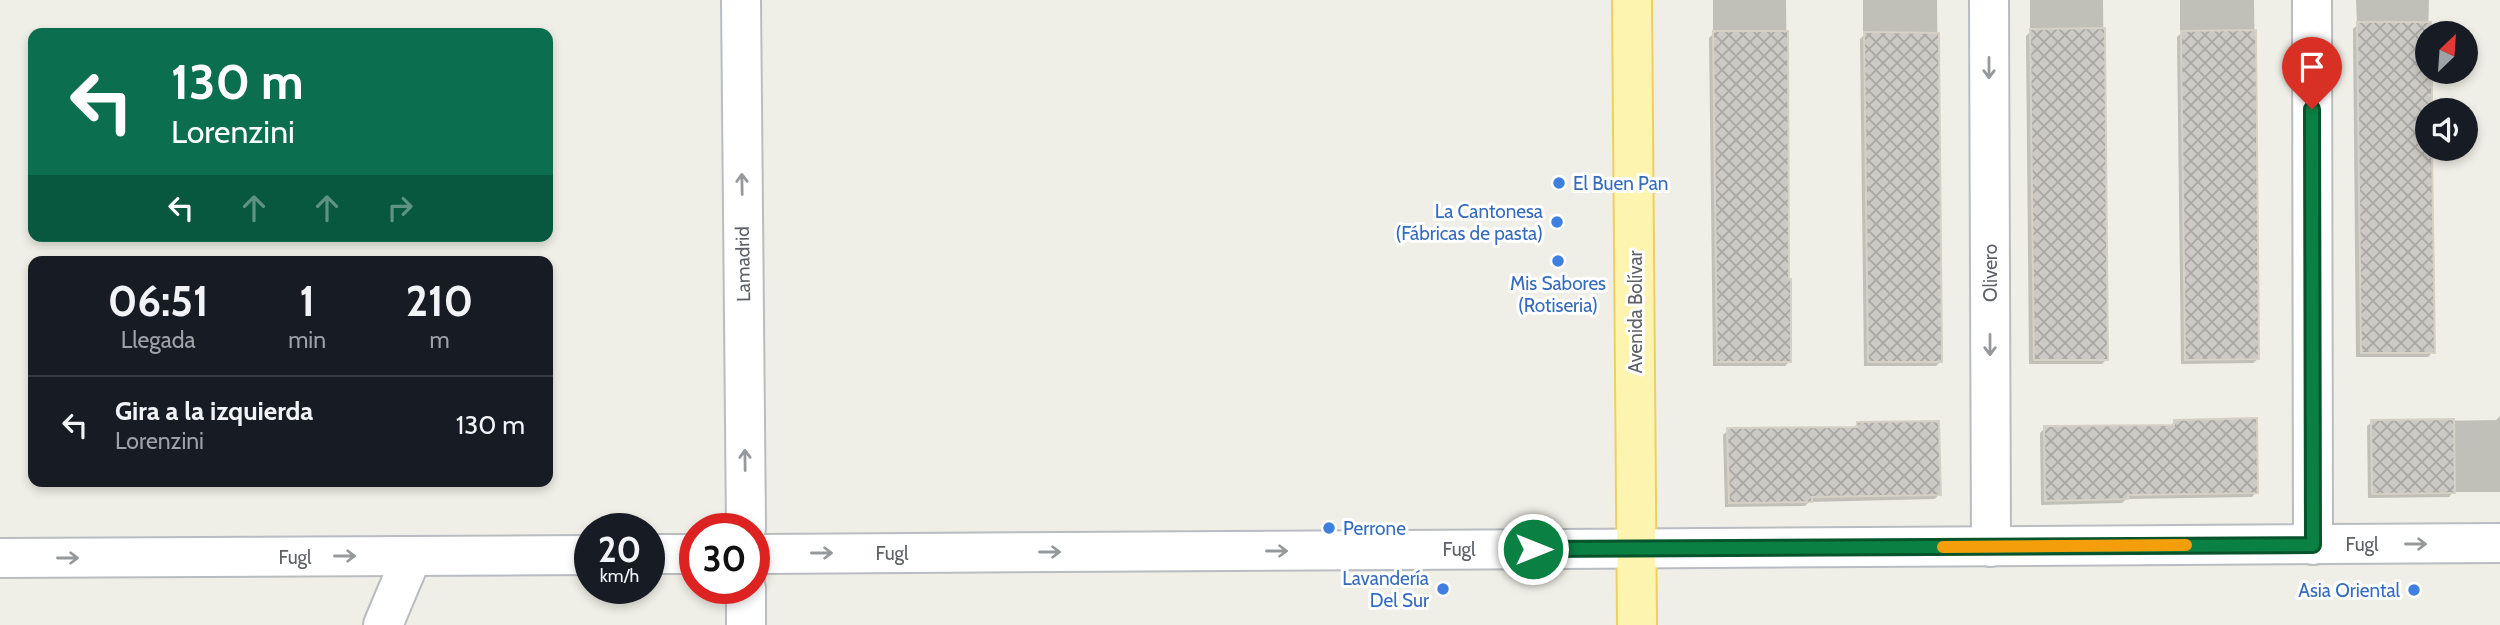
<!DOCTYPE html>
<html lang="es">
<head>
<meta charset="utf-8">
<style>
	body { margin:0; font-family:Cabin,sans-serif; background:#242831; color:#f1f3f6; height:100vh; display:flex; flex-direction:column; font-size:26px; white-space:nowrap }
	* { box-sizing:border-box; margin:0 }
	p { font-size:23px; color:#9ea1a6 }
	.icon { flex:none; width:38px; height:38px; fill:none; stroke:currentColor; stroke-width:2; stroke-linecap:round; stroke-linejoin:round }
	.map { position:relative; flex:1; overflow:hidden }
	.drawer { position:absolute; left:28px; top:256px; width:525px; height:231px; display:flex; flex-direction:column; background:#171b24; border-radius:14px; box-shadow:0 4px 10px #0003 }
	.drawer>* { flex:none }
	.guide { position:absolute; left:28px; top:28px; width:525px; height:214px; border-radius:14px; box-shadow:0 4px 10px #0003; background:#0b6e4f; color:#fff; overflow:hidden }
	.needle { width:46px; rotate:25deg }
	.buttons { position:absolute; left:2415px; top:21px; display:grid; gap:14px }
	.buttons a { display:grid; place-items:center; width:63px; height:63px; border-radius:50%; background:#171b24; box-shadow:0 4px 10px #0003; font-size:35px }
	.speed { position:absolute; left:574px; top:513px; display:flex; gap:14px; font-size:35px; font-weight:700; text-align:center }
	.speed>* { display:grid; place-content:center; width:91px; height:91px; border-radius:50%; background:#171b24; box-shadow:0 4px 10px #0003; line-height:1 }
	.speed small { font-size:18px; font-weight:400 }
	.speed .limit { border:10px solid #d22; background:#fff; color:#111 }
	.pin { position:absolute; display:grid; place-items:center; width:60px; height:60px; color:#fff; margin:-72px -30px; border-radius:50% 50% 50% 0; rotate:-45deg; box-shadow:0 0 7px #0007 }
	.pin .icon { rotate:45deg }
	.me { position:absolute; width:77px; margin:-38px; rotate:90deg; stroke-linejoin:round; filter:drop-shadow(0 0 5px #0008) }
	.turn { display:flex; align-items:center; gap:24px; height:147px; padding:0 28px; font-size:32px }
	.turn .icon { width:91px; height:91px; stroke-width:2.5 }
	.turn b { display:block; font-size:49px; line-height:60px }
	.lanes { display:flex; align-items:center; height:66px; padding:0 28px; background:#0003; justify-content:center; gap:35px; direction:ltr }
	.lanes .off { opacity:.35 }
	.eta { display:flex; justify-content:space-evenly; align-items:center; height:119px; text-align:center }
	.eta b { font-size:42px; font-weight:700; line-height:49px }
	ul { padding:0; list-style:none }
	li { display:flex; align-items:center; gap:21px; height:98px; padding:0 28px; border-top:2px solid #363941 }
	li div { flex:1 }
	li b { display:block; font-size:26px }
	li em { font-style:normal }
	.map>svg:first-child { display:block }
	.shadow { fill:#0003 }
	.building { fill:url(#building-cross-hatch); stroke:#d5d1c5; stroke-width:2 }
	.lines { fill:none; stroke-linecap:round; stroke-linejoin:round }
	.minor-casing { stroke:#b9bcc0; stroke-width:42 }
	.major-casing { stroke:#efcf62; stroke-width:42 }
	.minor { stroke:#fff; stroke-width:38 }
	.major { stroke:#fdf5af; stroke-width:38 }
	.oneway { stroke:#96999c }
	.route-casing { stroke:#07532c; stroke-width:18 }
	.route { stroke:#0b8043; stroke-width:12 }
	.slow { stroke:#f59e0b; stroke-width:12 }
	.shop-dot { fill:#3f7fe0; stroke:#fff; stroke-width:2.5 }
	.labels { text-anchor:middle; dominant-baseline:central; stroke-width:6; stroke-linejoin:round; paint-order:stroke }
	.shop-label { font-size:19px; fill:#366cbe; stroke:#fff; text-anchor:end }
	.street-label { font-size:19px; fill:#5e6267; stroke:#fff }
</style>
</head>
<body>
<div class="map">
<svg width="2500" height="625" viewBox="0 0 2500 625">
	<defs>
		<pattern id="building-cross-hatch" width="8" height="8" patternUnits="userSpaceOnUse" patternTransform="scale(1.75)"><rect width="8" height="8" fill="#cccac4"/><path d="M0 0l8 8M0 8l8-8" fill="none" stroke="#a9a7a3"/></pattern>
	</defs>
	<rect width="100%" height="100%" fill="#f0efe7"/>
	<g class="shadow">
		<path d="M 1713,0 L 1786,0 L 1790,361 L 1785,366 L 1713,366 L 1709,38 L 1713,34 Z"/>
		<path d="M 1863,0 L 1937,0 L 1941,361 L 1936,366 L 1864,366 L 1860,39 L 1863,36 Z"/>
		<path d="M 2030,0 L 2103,0 L 2107,359 L 2102,364 L 2029,364 L 2026,36 L 2030,32 Z"/>
		<path d="M 2180,0 L 2254,0 L 2258,359 L 2253,363 L 2181,364 L 2177,37 L 2180,34 Z"/>
		<path d="M 2356,0 L 2429,0 L 2427,72 L 2430,72 L 2430,110 L 2427,110 L 2427,149 L 2431,149 L 2433,352 L 2428,357 L 2356,357 L 2353,29 L 2357,25 Z"/>
		<path d="M 2500,416 L 2500,492 L 2453,492 L 2449,497 L 2368,498 L 2367,426 L 2372,422 L 2496,420 Z"/>
		<path d="M 2174,422 L 2256,492 L 2252,497 L 2126,499 L 2122,503 L 2041,505 L 2040,433 L 2045,428 L 2170,426 Z"/>
		<path d="M 1857,424 L 1939,494 L 1935,499 L 1809,502 L 1805,506 L 1725,507 L 1723,435 L 1728,430 L 1853,428 Z"/>
	</g>
	<g class="building">
		<path d="M 2357,22 L 2431,22 L 2431,33 L 2427,33 L 2427,72 L 2432,72 L 2432,105 L 2431,110 L 2427,110 L 2427,149 L 2432,149 L 2435,353 L 2361,353 Z"/>
		<path d="M 2105,28 L 2108,360 L 2034,360 L 2030,29 Z"/>
		<path d="M 2256,30 L 2259,359 L 2185,360 L 2181,31 Z"/>
		<path d="M 1713,31 L 1788,31 L 1789,279 L 1791,279 L 1791,362 L 1717,362 Z"/>
		<path d="M 1864,32 L 1939,33 L 1942,362 L 1868,362 Z"/>
		<path d="M 2257,418 L 2258,493 L 2128,495 L 2128,499 L 2045,501 L 2044,426 L 2174,425 L 2174,420 Z"/>
		<path d="M 2454,419 L 2455,493 L 2372,494 L 2371,420 Z"/>
		<path d="M 1939,421 L 1941,495 L 1812,497 L 1812,502 L 1729,503 L 1727,428 L 1857,427 L 1857,422 Z"/>
	</g>
	<g class="lines">
		<g class="minor-casing">
			<g id="minor">
				<path d="M 741,0 L 746,528"/>
				<path d="M 1989,0 L 1991,547"/>
				<path d="M 2312,0 L 2313,545"/>
				<path d="M 649,554 L 695,554"/>
				<path d="M 754,554 L 2500,543"/>
				<path d="M 0,558 L 590,555"/>
				<path d="M 746,588 L 746,625"/>
				<path d="M 383,625 L 412,556"/>
			</g>
		</g>
		<g class="major-casing">
			<path id="major" d="M 1632,0 L 1637,625"/>
		</g>
		<use href="#minor" class="minor"/>
		<use href="#major" class="major"/>
	</g>
	<defs><path id="oneway-shaft" d="M-6 0H5M1.5-3L5.5 0L1.5 3" fill="none" stroke-width="1.6" stroke-linecap="round" stroke-linejoin="round" transform="scale(1.75)"/></defs>
	<g class="oneway">
		<use href="#oneway-shaft" transform="translate(1989 68) rotate(90)"/>
		<use href="#oneway-shaft" transform="translate(742 184) rotate(-91)"/>
		<use href="#oneway-shaft" transform="translate(1990 345) rotate(90)"/>
		<use href="#oneway-shaft" transform="translate(745 460) rotate(-91)"/>
		<use href="#oneway-shaft" transform="translate(2416 544)"/>
		<use href="#oneway-shaft" transform="translate(1277 551)"/>
		<use href="#oneway-shaft" transform="translate(1050 552)"/>
		<use href="#oneway-shaft" transform="translate(822 553)"/>
		<use href="#oneway-shaft" transform="translate(345 556)"/>
		<use href="#oneway-shaft" transform="translate(68 558)"/>
	</g>
	<g class="lines">
		<g class="route-casing">
			<path id="route" d="M 1533,549 L 2313,545 L 2312,109"/>
		</g>
		<use href="#route" class="route"/>
		<path class="slow" d="M 1943,547 L 2186,545"/>
	</g>
	<g class="shop-dot">
		<circle cx="1559" cy="183" r="7"/>
		<circle cx="1557" cy="222" r="7"/>
		<circle cx="1558" cy="261" r="7"/>
		<circle cx="1329" cy="528" r="7"/>
		<circle cx="1443" cy="589" r="7"/>
		<circle cx="2414" cy="590" r="7"/>
	</g>
	<g class="labels">
		<g class="shop-label">
			<text x="1573" y="183" text-anchor="start">El Buen Pan</text>
			<text x="1543" y="211">La Cantonesa<tspan x="1543" dy="22">(Fábricas de pasta)</tspan></text>
			<text x="1558" y="283" text-anchor="middle">Mis Sabores<tspan x="1558" dy="22">(Rotiseria)</tspan></text>
			<text x="1343" y="528" text-anchor="start">Perrone</text>
			<text x="1429" y="578">Lavandería<tspan x="1429" dy="22">Del Sur</tspan></text>
			<text x="2400" y="590">Asia Oriental</text>
		</g>
		<g class="street-label">
			<text transform="translate(743 264) rotate(-91)">Lamadrid</text>
			<text transform="translate(1990 273) rotate(-90)">Olivero</text>
			<text transform="translate(1635 312) rotate(-90)">Avenida Bolívar</text>
			<text x="2362" y="544">Fugl</text>
			<text x="1459" y="549">Fugl</text>
			<text x="892" y="553">Fugl</text>
			<text x="295" y="557">Fugl</text>
		</g>
	</g>
</svg>
<div class="buttons">
<a><svg class="needle" viewBox="-14 -14 28 28"><path d="M0-13l5 13h-10z" fill="#e53935"/><path d="M0 13l5-13h-10z" fill="#9ea1a6"/></svg></a>
<a><svg class="icon" aria-label="sound" viewBox="0 0 24 24"><path d="M4 9h4l5-4v14l-5-4H4zM17 9q2 3 0 6"/></svg></a>
</div>
<div class="speed"><div>20<small>km/h</small></div><div class="limit">30</div></div>
<div class="pin" style="left:2312px;top:109px;background:#d93025"><svg class="icon" aria-label="arrive" viewBox="0 0 24 24"><path d="M6 21V4h12l-3 4 3 4H6"/></svg></div>
<svg class="me" style="left:1533px;top:549px" viewBox="-20 -20 40 40"><circle r="17" fill="#0b8043" stroke="#fff" stroke-width="3"/><path d="M0-11L8 9 0 5-8 9z" fill="#fff"/></svg>
<div class="guide">
<div class="turn"><svg class="icon" aria-label="left" viewBox="0 0 24 24"><path d="M17 20v-9H6M10 6l-5 5 5 5"/></svg><div><b>130 m</b>Lorenzini</div></div>
<div class="lanes"><svg class="icon" aria-label="left" viewBox="0 0 24 24"><path d="M17 20v-9H6M10 6l-5 5 5 5"/></svg><svg class="icon off" aria-label="ahead" viewBox="0 0 24 24"><path d="M12 20V5M6 11l6-6 6 6"/></svg><svg class="icon off" aria-label="ahead" viewBox="0 0 24 24"><path d="M12 20V5M6 11l6-6 6 6"/></svg><svg class="icon off" aria-label="right" viewBox="0 0 24 24"><path d="M7 20v-9h11M14 6l5 5-5 5"/></svg></div>
</div>
<section class="drawer">
<div class="eta">
<div><b>06:51</b><p>Llegada</p></div>
<div><b>1</b><p>min</p></div>
<div><b>210</b><p>m</p></div>
</div>
<ul>
<li><svg class="icon" aria-label="left" viewBox="0 0 24 24"><path d="M17 20v-9H6M10 6l-5 5 5 5"/></svg><div><b>Gira a la izquierda</b><p>Lorenzini</p></div><em>130 m</em></li>
</ul>
</section>
</div>
</body>
</html>
